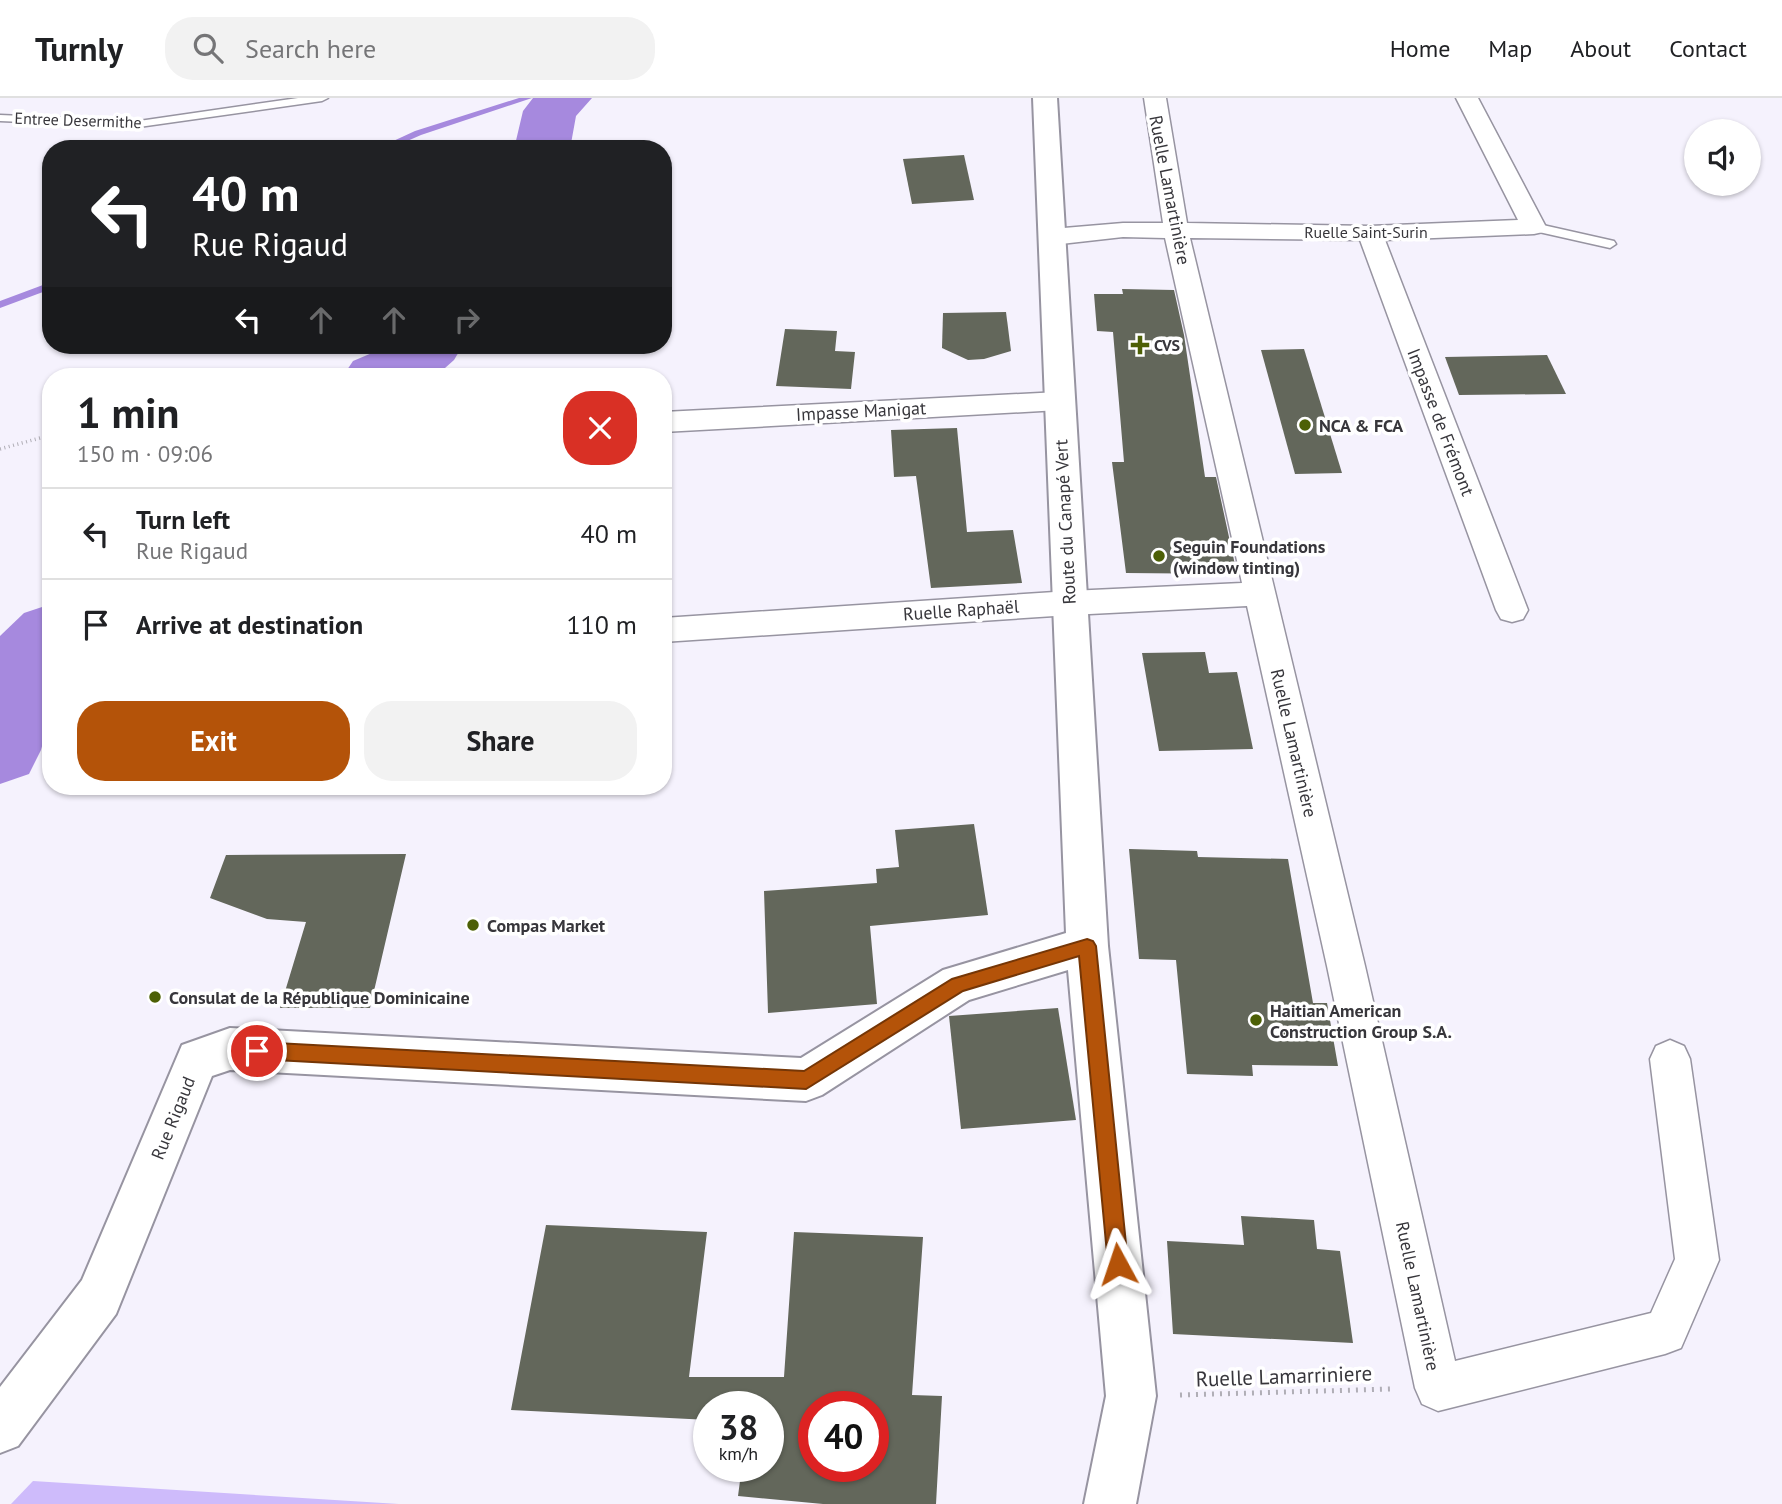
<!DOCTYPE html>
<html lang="en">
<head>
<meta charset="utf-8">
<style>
	body { margin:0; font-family:"PT Sans",sans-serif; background:#f2f2f2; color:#202124; height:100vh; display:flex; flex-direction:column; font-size:26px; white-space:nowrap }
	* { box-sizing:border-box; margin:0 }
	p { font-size:23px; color:#757577 }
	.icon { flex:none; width:38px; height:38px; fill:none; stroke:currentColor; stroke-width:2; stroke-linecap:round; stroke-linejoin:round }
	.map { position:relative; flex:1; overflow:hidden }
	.details { position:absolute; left:42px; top:270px; width:630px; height:427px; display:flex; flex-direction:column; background:#fff; border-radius:28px; box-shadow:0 2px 5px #0004 }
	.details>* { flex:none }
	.guide { position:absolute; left:42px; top:42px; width:630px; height:214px; border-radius:28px; box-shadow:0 2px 5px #0004; background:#202124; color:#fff; overflow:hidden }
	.controls { position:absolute; left:1684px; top:21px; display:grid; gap:14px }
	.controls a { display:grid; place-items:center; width:77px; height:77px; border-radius:50%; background:#fff; box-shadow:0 2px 5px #0004; font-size:35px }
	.speed { position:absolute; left:693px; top:1293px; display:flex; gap:14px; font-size:35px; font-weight:700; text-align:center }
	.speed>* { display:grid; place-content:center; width:91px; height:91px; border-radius:50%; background:#fff; box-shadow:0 2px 5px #0004; line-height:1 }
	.speed small { font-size:18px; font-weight:400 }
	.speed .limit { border:10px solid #d22; background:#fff; color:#111 }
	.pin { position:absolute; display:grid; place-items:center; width:60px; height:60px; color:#fff; margin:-30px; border:4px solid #fff; border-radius:50%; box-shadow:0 2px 7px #0007 }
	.me { position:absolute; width:77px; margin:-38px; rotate:355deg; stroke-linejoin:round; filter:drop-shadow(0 0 5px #0008) }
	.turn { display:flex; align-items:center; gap:24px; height:147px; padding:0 35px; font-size:32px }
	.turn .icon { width:91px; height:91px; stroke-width:2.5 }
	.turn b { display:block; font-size:49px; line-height:60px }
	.lanes { display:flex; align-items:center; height:66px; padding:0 35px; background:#0003; justify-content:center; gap:35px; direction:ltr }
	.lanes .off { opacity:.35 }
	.round { display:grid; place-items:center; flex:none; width:74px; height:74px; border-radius:28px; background:#f2f2f2 }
	.head { display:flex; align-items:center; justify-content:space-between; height:119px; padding:0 35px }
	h1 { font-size:42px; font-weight:600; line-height:52px }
	.button { display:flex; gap:14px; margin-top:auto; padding:14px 35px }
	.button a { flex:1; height:80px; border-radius:28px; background:#b45309; color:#fff; font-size:28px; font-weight:600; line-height:80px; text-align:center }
	.button a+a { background:#f2f2f2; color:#202124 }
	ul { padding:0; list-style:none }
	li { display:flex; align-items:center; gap:21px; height:91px; padding:0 35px; border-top:2px solid #e0e0e0 }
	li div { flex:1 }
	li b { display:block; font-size:26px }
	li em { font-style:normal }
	header { display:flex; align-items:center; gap:42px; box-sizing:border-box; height:98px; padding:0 35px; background:#fff; border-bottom:2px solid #e0e0e0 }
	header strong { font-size:33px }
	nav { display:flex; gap:38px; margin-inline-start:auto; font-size:24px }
	.search { width:490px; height:63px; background:#f2f2f2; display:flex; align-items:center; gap:18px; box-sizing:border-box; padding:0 24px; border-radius:28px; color:#757577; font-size:26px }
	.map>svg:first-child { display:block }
	.green { fill:#cebbfb }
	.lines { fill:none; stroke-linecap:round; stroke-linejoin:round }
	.stream { fill:#a689de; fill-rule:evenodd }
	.river { fill:#a689de; fill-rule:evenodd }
	.building { fill:#63675b; fill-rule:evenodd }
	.lane-casing { stroke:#9794a1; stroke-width:3 }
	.street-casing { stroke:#9794a1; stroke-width:3 }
	.secondary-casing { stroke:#9794a1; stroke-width:4 }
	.path-far1 { stroke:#b0aeb6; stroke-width:3.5; stroke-dasharray:1 3.5; stroke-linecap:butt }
	.path { stroke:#b0aeb6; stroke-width:5; stroke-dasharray:2 6; stroke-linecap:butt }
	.lane { fill:#fff; fill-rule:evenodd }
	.street { fill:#fff; fill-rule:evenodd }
	.secondary { fill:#fff; fill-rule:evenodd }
	.route { fill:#b45309; stroke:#753606; stroke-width:2 }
	.poi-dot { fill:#4d6006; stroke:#fff; stroke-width:2.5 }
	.labels { text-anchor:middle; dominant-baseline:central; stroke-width:7; stroke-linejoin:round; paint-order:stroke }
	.far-street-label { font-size:16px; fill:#37363b; stroke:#fff }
	.far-poi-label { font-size:16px; font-weight:bold; fill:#37363b; stroke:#fff; text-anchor:start }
	.street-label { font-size:18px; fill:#37363b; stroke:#fff }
	.poi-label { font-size:18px; font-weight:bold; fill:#37363b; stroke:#fff; text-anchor:start }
	.near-street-label { font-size:21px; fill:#37363b; stroke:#fff }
</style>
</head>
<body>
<header>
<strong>Turnly</strong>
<div class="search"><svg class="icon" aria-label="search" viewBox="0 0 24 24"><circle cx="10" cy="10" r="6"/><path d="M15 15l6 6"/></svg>Search here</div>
<nav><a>Home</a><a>Map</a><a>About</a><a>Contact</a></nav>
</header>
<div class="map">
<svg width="1782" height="1406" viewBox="0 0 1782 1406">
	<rect width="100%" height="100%" fill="#f5f2fd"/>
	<path class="green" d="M 33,1383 L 399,1406 L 11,1406 Z"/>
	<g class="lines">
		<g class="stream">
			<path d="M 519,0 L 532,0 L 421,37 L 389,51 L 376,51 L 415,33 Z"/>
			<path d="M 51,184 L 51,191 L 0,210 L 0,203 Z"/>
		</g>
		<g class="river">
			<path d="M 533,0 L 592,0 L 576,18 L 570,51 L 514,51 L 523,13 Z"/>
			<path d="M 391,247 L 463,247 L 454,262 L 436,278 L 343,278 L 353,263 Z"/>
			<path d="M 51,506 L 51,616 L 41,652 L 29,676 L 0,686 L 0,538 L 24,515 Z"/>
		</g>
	</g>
	<g class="building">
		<path d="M 964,57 L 974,102 L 912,106 L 903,61 Z"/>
		<path d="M 1122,191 L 1174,192 L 1184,237 L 1205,379 L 1216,379 L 1237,476 L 1126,475 L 1112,364 L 1124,364 L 1113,234 L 1097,233 L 1094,196 L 1123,196 Z"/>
		<path d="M 1006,214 L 1011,253 L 984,261 L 968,262 L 942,250 L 943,215 Z"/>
		<path d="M 785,231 L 837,233 L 835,253 L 855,254 L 851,291 L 776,288 Z"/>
		<path d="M 1304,251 L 1342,375 L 1295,376 L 1261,252 Z"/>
		<path d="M 1547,257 L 1566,296 L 1459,297 L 1445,259 Z"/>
		<path d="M 957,330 L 967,434 L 1013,432 L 1022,485 L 931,490 L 916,378 L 894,379 L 891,332 Z"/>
		<path d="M 1205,554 L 1209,575 L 1237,574 L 1253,651 L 1159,653 L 1142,555 Z"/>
		<path d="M 974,726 L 988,817 L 870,828 L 877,906 L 768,915 L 764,793 L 877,785 L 876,771 L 899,769 L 895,732 Z"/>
		<path d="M 1129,751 L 1197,753 L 1198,759 L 1288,761 L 1313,905 L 1327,905 L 1338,968 L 1252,967 L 1253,978 L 1187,976 L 1176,862 L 1139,861 Z"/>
		<path d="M 406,756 L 370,910 L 280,910 L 306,824 L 267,821 L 210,800 L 226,757 Z"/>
		<path d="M 1058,910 L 1076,1022 L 961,1031 L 949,918 Z"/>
		<path d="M 1241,1118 L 1314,1122 L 1317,1151 L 1340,1153 L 1353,1245 L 1173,1236 L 1167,1143 L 1244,1147 Z"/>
		<path d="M 546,1127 L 707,1134 L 689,1279 L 784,1279 L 794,1134 L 923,1139 L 912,1297 L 942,1298 L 936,1406 L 823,1406 L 738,1398 L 742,1368 L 768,1368 L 768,1309 L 709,1309 L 709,1322 L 511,1312 ZM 814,1309 L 873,1309 L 873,1368 L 814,1368 Z"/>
	</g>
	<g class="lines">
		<g class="lane-casing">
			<g id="lane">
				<path d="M 298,0 L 328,0 L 322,3 L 139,29 L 0,23 L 0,17 L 139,23 Z"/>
				<path d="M 1534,125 L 1614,143 L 1616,146 L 1610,150 L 1530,132 L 1528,129 Z"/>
			</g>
		</g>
		<g class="street-casing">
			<g id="street">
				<path d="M 1144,0 L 1166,0 L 1187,125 L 1370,128 L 1518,122 L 1456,0 L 1478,0 L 1546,129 L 1543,134 L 1534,136 L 1385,142 L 1528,512 L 1523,521 L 1512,524 L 1501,521 L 1496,512 L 1360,142 L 1190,140 L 1365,868 L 1455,1263 L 1651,1215 L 1675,1161 L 1650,961 L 1656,948 L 1670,942 L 1684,948 L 1690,961 L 1719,1162 L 1681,1250 L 1665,1256 L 1438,1313 L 1422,1306 L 1415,1290 L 1327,868 L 1247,508 L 1070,517 L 663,544 L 663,520 L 1070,493 L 1242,485 L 1165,140 L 1123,139 L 1052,147 L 1043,144 L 1040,139 L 1043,134 L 1052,131 L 1123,125 L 1163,125 Z"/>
				<path d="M 1059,294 L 1069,296 L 1073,303 L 1069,310 L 1059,312 L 663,334 L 663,314 Z"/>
			</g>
		</g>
		<g class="secondary-casing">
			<path id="secondary" d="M 1033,0 L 1057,0 L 1108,848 L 1156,1298 L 1136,1406 L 1084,1406 L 1106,1298 L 1068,872 L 969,902 L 822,997 L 806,1003 L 230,972 L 212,978 L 116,1216 L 18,1348 L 0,1355 L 0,1289 L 82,1182 L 182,947 L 230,930 L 801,960 L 943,872 L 1066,835 Z"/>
		</g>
		<path class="path-far1" d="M 0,351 L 51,337"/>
		<path class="path" d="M 1180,1297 L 1392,1291"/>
		<use href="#lane" class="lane"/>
		<use href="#street" class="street"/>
		<use href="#secondary" class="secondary"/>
	</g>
	<path class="route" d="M 1087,841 L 1093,843 L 1096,848 L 1128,1166 L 1125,1173 L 1118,1176 L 1111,1173 L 1108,1166 L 1079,858 L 963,893 L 806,991 L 257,961 L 251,959 L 248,953 L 251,947 L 257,944 L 804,973 L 952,881 Z"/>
	<g class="poi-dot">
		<path d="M1136.5 236.5h7v7h7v7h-7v7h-7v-7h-7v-7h7z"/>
		<circle cx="1305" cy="327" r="7"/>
		<circle cx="1159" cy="458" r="7"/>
		<circle cx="473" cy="827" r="7"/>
		<circle cx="155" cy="899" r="7"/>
		<circle cx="1256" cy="922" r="7"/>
	</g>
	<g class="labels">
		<g class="far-street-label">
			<text transform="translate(78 22) rotate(2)">Entree Desermithe</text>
			<text x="1366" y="134">Ruelle Saint-Surin</text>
		</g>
		<g class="far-poi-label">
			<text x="1154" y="247">CVS</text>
		</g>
		<g class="street-label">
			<text transform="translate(1170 92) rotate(79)">Ruelle Lamartinière</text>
			<text transform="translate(861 313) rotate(-3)">Impasse Manigat</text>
			<text transform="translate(1441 324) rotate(69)">Impasse de Frémont</text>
			<text transform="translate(1065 424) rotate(-93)">Route du Canapé Vert</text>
			<text transform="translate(961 512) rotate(-4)">Ruelle Raphaël</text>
			<text transform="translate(1294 645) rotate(77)">Ruelle Lamartinière</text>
			<text transform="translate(173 1020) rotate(-68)">Rue Rigaud</text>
			<text transform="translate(1418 1198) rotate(78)">Ruelle Lamartinière</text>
		</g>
		<g class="poi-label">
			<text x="1319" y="327">NCA &amp; FCA</text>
			<text x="1173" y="448">Seguin Foundations<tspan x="1173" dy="21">(window tinting)</tspan></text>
			<text x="487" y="827">Compas Market</text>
			<text x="169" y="899">Consulat de la République Dominicaine</text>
			<text x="1270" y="912">Haitian American<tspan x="1270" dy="21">Construction Group S.A.</tspan></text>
		</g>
		<g class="near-street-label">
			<text transform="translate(1284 1278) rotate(-2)">Ruelle Lamarriniere</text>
		</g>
	</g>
</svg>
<div class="controls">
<a><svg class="icon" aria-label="sound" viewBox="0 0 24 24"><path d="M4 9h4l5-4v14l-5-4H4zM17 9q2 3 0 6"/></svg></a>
</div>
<div class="speed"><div>38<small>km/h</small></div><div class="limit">40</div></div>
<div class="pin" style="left:257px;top:953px;background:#d93025"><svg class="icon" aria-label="arrive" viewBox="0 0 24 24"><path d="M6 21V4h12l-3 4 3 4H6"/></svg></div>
<svg class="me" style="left:1118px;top:1166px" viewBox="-20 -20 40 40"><path d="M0-17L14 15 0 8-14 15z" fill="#b45309" stroke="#fff" stroke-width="4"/></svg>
<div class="guide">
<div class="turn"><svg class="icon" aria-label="left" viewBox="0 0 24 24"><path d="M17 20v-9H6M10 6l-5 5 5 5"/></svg><div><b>40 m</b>Rue Rigaud</div></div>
<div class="lanes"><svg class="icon" aria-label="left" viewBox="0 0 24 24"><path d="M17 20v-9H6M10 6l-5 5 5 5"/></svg><svg class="icon off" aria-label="ahead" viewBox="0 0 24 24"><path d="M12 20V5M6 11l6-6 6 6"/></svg><svg class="icon off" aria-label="ahead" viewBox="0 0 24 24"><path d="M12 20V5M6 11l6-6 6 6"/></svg><svg class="icon off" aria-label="right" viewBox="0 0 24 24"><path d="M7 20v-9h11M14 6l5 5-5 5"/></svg></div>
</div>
<section class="details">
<div class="head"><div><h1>1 min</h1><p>150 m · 09:06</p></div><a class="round" style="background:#d93025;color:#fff"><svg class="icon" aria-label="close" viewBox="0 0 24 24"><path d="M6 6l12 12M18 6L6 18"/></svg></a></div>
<ul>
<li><svg class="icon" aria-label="left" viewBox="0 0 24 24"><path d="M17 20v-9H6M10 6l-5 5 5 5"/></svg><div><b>Turn left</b><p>Rue Rigaud</p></div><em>40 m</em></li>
<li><svg class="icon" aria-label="arrive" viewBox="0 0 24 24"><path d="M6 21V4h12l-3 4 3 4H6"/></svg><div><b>Arrive at destination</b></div><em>110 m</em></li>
</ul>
<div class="button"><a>Exit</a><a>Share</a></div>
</section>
</div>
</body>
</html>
